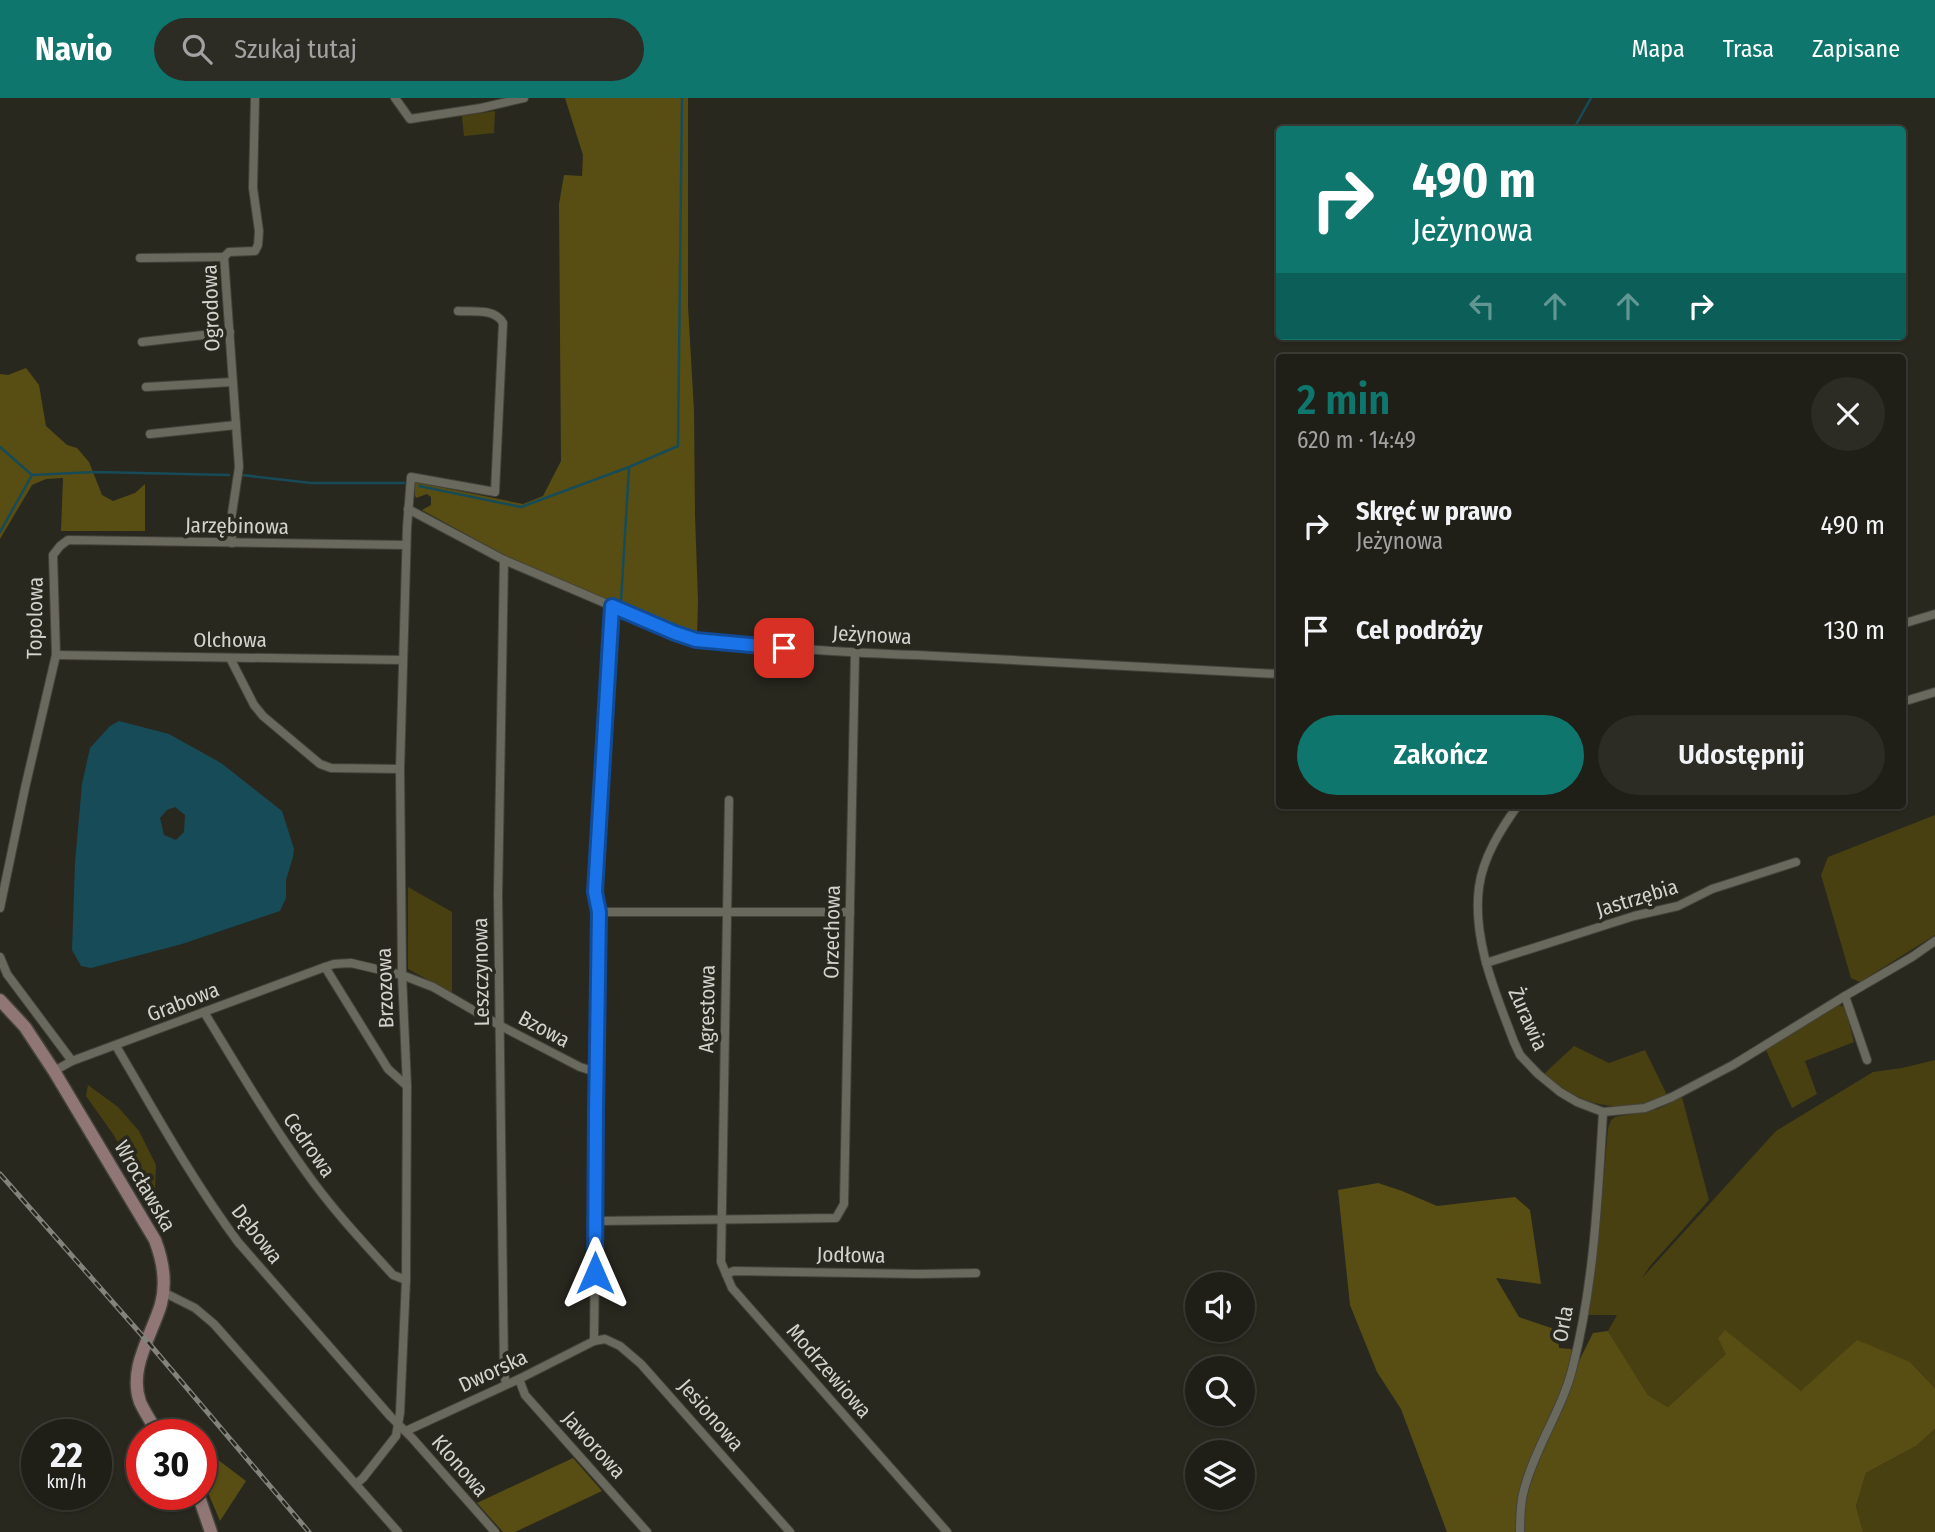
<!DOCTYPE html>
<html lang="pl">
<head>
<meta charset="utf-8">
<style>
	body { margin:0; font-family:"Fira Sans Condensed",sans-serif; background:#2c2b24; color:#f1f3f6; height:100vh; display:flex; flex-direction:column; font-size:26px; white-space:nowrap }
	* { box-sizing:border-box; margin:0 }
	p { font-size:23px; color:#a1a2a1 }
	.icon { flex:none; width:38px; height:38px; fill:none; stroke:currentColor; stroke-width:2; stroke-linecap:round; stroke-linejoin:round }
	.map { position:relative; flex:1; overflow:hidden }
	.details { position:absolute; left:1276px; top:256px; width:630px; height:455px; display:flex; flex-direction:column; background:#1f1e17; border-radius:7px; box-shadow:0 2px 5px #0004,0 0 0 2px #3c3c36 }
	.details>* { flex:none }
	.hud { position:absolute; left:1276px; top:28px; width:630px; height:214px; border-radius:7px; box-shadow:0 2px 5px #0004,0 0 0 2px #3c3c36; background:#0f766e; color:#fff; overflow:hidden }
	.controls { position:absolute; left:1185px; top:1174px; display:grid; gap:14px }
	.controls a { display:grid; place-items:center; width:70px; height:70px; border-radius:50%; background:#1f1e17; box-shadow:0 2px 5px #0004,0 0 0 2px #3c3c36; font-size:35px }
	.speed { position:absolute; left:21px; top:1321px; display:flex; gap:14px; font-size:35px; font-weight:700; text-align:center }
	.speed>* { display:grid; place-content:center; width:91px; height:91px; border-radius:50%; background:#1f1e17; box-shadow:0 2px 5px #0004,0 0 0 2px #3c3c36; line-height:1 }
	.speed small { font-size:18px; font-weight:400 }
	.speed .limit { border:10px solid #d22; background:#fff; color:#111 }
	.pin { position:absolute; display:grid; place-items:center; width:60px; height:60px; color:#fff; margin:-30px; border-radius:14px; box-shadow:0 4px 10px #0006 }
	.me { position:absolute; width:77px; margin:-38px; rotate:0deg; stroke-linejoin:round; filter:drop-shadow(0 0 5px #0008) }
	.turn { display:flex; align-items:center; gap:24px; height:147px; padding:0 21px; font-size:32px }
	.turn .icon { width:91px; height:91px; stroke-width:2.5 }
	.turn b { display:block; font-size:49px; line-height:60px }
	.lanes { display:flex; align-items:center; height:66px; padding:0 21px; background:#0003; justify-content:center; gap:35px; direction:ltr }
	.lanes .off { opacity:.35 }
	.round { display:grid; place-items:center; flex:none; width:74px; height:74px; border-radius:37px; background:#2c2b24 }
	.overview { display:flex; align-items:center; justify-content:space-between; height:119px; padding:0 21px }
	h1 { font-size:42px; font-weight:600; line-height:52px; color:#0f766e }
	.button { display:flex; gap:14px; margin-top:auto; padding:14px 21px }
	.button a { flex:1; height:80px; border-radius:42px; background:#0f766e; color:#fff; font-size:28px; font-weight:600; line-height:80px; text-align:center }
	.button a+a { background:#2c2b24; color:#f1f3f6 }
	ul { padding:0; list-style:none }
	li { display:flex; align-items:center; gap:21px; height:105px; padding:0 21px }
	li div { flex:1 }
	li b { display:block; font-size:26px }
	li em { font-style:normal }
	header { display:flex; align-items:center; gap:42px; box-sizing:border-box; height:98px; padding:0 35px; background:#0f766e; color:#fff }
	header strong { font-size:33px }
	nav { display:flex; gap:38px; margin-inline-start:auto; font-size:24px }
	.search { width:490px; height:63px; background:#2c2b24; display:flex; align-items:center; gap:18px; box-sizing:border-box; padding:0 24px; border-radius:38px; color:#a1a2a1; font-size:26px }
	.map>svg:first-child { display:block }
	.green { fill:#484011 }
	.forest { fill:#584e13 }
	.water { fill:#174b58; fill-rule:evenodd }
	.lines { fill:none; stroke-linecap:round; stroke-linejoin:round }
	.stream { stroke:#174b58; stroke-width:2.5 }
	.street-casing { stroke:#44433b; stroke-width:10 }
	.secondary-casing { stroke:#44433b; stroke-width:15 }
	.street { stroke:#6a695e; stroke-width:8 }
	.secondary { stroke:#907675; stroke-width:12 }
	.rail-casing { stroke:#83827b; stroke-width:5 }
	.rail { stroke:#29281f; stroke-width:2.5; stroke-dasharray:8; stroke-linecap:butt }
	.route-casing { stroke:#114b97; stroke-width:18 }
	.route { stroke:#1a73e8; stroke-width:12 }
	.labels { text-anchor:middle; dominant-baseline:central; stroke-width:7; stroke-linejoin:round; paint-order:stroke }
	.street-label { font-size:21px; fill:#d3d3cd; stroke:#29281f }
</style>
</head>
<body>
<header>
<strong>Navio</strong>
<div class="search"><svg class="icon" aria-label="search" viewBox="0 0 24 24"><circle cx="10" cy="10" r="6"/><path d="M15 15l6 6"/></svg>Szukaj tutaj</div>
<nav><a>Mapa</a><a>Trasa</a><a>Zapisane</a></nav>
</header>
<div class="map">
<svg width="1935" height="1434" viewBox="0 0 1935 1434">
	<rect width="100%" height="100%" fill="#29281f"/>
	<g class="green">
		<path d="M 495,13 L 494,35 L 464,38 L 462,18 Z"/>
		<path d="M 1935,717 L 1935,837 L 1860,884 L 1851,880 L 1821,777 L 1828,759 Z"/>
		<path d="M 408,789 L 452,814 L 452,895 L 408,871 Z"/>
		<path d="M 1838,907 L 1845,909 L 1854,944 L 1805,963 L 1817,996 L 1792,1010 L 1766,952 Z"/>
		<path d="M 1574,948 L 1609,965 L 1645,952 L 1668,999 C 1617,1016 1585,1010 1544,976 Z"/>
		<path d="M 1935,962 L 1935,1290 L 1910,1264 L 1801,1293 L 1726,1256 L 1668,1309 L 1648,1297 L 1608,1233 L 1617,1217 L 1588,1217 L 1599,1136 L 1608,1030 L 1611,1022 L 1615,1019 L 1658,1011 L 1682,999 L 1709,1102 L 1650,1168 L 1642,1180 L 1776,1033 L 1873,974 L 1902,970 Z"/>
		<path d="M 88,987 L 118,1009 L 139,1033 L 156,1067 L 155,1092 L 147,1096 L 113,1036 L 86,998 Z"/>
		<path d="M 1935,1331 L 1935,1434 L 1863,1434 L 1856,1408 L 1866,1375 L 1916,1348 Z"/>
	</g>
	<g class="forest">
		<path d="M 565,0 L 688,0 L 688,208 L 694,313 L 695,417 L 698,503 L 697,538 L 668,528 L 504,457 L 422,412 L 431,407 L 431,399 L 427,396 L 416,400 L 415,397 L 415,384 L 523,406 L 543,398 L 561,363 L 559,106 L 564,77 L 582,78 L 583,57 Z"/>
		<path d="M 26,270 L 39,287 L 46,328 L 67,347 L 77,350 L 89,364 L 102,397 L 113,403 L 135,395 L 145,386 L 145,433 L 61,433 L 63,380 L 46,381 L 32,387 L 0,441 L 0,276 L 8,277 Z"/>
		<path d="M 1378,1085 L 1402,1093 L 1437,1108 L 1515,1099 L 1530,1112 L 1541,1186 L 1496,1180 L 1519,1219 L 1557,1232 L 1559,1250 L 1571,1251 L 1577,1267 L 1593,1235 L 1608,1233 L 1648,1297 L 1668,1309 L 1726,1256 L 1718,1240 L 1725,1232 L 1801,1293 L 1857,1242 L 1910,1264 L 1935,1290 L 1935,1331 L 1916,1348 L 1866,1375 L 1856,1408 L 1863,1434 L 1447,1434 L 1401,1311 L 1377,1274 L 1350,1207 L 1338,1092 Z"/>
		<path d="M 201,1349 L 246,1383 L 220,1423 L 201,1378 Z"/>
		<path d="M 573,1360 L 602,1393 L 515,1434 L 503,1434 L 477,1405 Z"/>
	</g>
	<path class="water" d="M 119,623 L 169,636 L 221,665 L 282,713 L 294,751 L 293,759 L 286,782 L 286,800 L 280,813 L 182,846 L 91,870 L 81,868 L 72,852 L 75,765 L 82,686 L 90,650 L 110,628 ZM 175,709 L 185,717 L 184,734 L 176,742 L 164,737 L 160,720 L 167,712 Z"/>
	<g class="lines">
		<g class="stream">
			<path d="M 1573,32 L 1591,0"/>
			<path d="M 0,349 L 32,377"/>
			<path d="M 242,377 L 311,385 L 404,385"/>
			<path d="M 419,388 L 521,409 L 629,369 L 678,348 L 682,0"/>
			<path d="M 0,434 L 32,377 L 95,374 L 229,377"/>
			<path d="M 621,503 L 629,370"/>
			<path d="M 603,763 L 619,520"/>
		</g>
		<g class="street-casing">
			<g id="street">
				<path d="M 395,0 L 410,21 L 481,10 L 524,0"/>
				<path d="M 140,160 L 224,159"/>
				<path d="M 142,244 L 230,234"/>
				<path d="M 146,289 L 232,284"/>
				<path d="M 150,336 L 236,327"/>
				<path d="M 408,411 L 504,462 L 675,535 C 711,547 749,548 786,550 C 830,553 872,556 916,557 L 1279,576"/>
				<path d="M 232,445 L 231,422 L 239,369 L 224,159 L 229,154 L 255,153 L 258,147 L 259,133 L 253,90 L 255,0"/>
				<path d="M 504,462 L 498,796 L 504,1274 L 506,1286"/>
				<path d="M 1902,526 L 1935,516"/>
				<path d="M 56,557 L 403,562"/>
				<path d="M 230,560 L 254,607 L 263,618 L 320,666 L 331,670 L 400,671"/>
				<path d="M 1902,604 L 1935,594"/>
				<path d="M 729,702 L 721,1164 L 732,1190 L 947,1434"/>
				<path d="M 1518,707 C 1501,731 1483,759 1479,789 C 1472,842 1496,896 1514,944 L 1520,957 L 1538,976 L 1560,994 L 1577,1004 L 1603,1014 L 1645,1010 L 1672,999 L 1733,967 L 1845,898 L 1912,859 L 1935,843"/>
				<path d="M 0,810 L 25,690 L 56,557 L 53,457 L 60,448 L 68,442 L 406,447"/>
				<path d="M 599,814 L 850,814"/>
				<path d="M 0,859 L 7,876 L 72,963"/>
				<path d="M 1486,865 L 1634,818 L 1678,808 L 1712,791 L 1796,764"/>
				<path d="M 325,869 L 388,971 L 407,988"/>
				<path d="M 1845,898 L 1867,962"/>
				<path d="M 204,914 C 237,968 269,1023 306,1074 C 332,1111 363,1144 393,1177 L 406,1182"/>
				<path d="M 116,948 C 155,1014 192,1082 238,1144 L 390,1318 L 413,1341 L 495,1434"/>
				<path d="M 54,973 L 72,963 L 325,869 L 334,866 L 351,865 L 402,877 L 433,889 L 499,927 L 580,969 L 596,974"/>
				<path d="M 595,1123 L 836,1120 L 844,1106 L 855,555"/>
				<path d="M 726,1176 L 734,1173 L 919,1176 L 976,1175"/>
				<path d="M 163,1194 L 195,1210 L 214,1226 L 398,1434"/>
				<path d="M 594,1243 L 599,814 L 595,794 L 612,508"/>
				<path d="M 519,1281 L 525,1297 L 647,1434"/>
				<path d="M 406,1333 L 519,1281 L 594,1243 L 605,1241 L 620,1248 L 641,1266 L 790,1434"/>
				<path d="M 356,1386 L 363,1380 L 396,1338 L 400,1315 L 406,1182 L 407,988 L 402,877 L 400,671 L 407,430 L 411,379 L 495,394 L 503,225 C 495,210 473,214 458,213"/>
				<path d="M 1520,1434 C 1520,1420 1520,1405 1524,1392 C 1535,1349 1563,1311 1573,1268 C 1594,1186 1598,1098 1603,1014"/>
			</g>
		</g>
		<g class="secondary-casing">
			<g id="secondary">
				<path d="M 0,902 L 25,929 L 54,973 L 155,1142 C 163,1163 167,1184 161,1206 C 152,1237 128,1270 140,1304 C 145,1315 153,1327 159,1337"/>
				<path d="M 198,1396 L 211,1434"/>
			</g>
		</g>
		<use href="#street" class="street"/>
		<use href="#secondary" class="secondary"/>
		<g class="rail-casing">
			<path id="rail" d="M 0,1076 L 147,1243 L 309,1434"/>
		</g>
		<use href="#rail" class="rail"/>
	</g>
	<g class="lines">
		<g class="route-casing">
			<path id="route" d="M 595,1175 L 596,1014 L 599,814 L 595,794 L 612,508 L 675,535 L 696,542 L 784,550"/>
		</g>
		<use href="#route" class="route"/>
	</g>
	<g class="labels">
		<g class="street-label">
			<text transform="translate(211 210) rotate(-92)">Ogrodowa</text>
			<text transform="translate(237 428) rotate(1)">Jarzębinowa</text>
			<text transform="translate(35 520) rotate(-89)">Topolowa</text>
			<text transform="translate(872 537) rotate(3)">Jeżynowa</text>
			<text x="230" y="542">Olchowa</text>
			<text transform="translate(1637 800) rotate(-17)">Jastrzębia</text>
			<text transform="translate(832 834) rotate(-89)">Orzechowa</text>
			<text transform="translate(481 874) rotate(-91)">Leszczynowa</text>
			<text transform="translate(385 890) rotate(-92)">Brzozowa</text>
			<text transform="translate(183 904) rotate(-21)">Grabowa</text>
			<text transform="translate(707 911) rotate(-89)">Agrestowa</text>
			<text transform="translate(1528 921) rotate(66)">Żurawia</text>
			<text transform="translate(544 931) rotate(28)">Bzowa</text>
			<text transform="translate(309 1047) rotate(55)">Cedrowa</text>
			<text transform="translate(145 1088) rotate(60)">Wrocławska</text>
			<text transform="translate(257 1136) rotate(52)">Dębowa</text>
			<text transform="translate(851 1157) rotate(1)">Jodłowa</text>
			<text transform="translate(1563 1226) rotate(-80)">Orla</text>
			<text transform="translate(493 1273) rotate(-25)">Dworska</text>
			<text transform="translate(829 1273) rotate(49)">Modrzewiowa</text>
			<text transform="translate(711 1317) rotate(49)">Jesionowa</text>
			<text transform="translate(594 1347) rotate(48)">Jaworowa</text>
			<text transform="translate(460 1368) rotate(49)">Klonowa</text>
		</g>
	</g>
</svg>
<div class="controls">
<a><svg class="icon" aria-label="sound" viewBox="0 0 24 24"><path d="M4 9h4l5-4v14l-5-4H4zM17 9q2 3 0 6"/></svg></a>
<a><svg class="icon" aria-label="search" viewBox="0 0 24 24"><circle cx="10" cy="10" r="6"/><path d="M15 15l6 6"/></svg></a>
<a><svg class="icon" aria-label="layers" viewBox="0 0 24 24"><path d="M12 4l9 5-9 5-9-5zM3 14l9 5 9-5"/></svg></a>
</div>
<div class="speed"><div>22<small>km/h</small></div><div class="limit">30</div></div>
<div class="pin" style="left:784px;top:550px;background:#d93025"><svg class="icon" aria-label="arrive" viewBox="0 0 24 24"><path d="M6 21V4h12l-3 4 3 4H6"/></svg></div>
<svg class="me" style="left:595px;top:1175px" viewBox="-20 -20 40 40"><path d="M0-17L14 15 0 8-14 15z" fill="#1a73e8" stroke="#fff" stroke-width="4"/></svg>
<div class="hud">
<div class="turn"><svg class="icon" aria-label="right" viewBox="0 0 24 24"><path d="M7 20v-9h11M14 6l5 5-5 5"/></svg><div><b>490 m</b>Jeżynowa</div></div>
<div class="lanes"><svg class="icon off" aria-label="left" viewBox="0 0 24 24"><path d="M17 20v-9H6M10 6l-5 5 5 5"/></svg><svg class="icon off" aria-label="ahead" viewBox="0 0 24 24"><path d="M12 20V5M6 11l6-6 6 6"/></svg><svg class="icon off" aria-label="ahead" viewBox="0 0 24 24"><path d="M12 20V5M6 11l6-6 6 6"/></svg><svg class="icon" aria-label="right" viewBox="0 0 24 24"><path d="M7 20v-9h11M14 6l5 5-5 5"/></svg></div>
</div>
<section class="details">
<div class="overview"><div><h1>2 min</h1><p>620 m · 14:49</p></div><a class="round"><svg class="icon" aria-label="close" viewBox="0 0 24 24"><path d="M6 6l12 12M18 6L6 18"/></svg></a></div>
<ul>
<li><svg class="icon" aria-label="right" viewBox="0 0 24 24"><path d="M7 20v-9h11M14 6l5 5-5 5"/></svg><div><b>Skręć w prawo</b><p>Jeżynowa</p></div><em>490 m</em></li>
<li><svg class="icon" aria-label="arrive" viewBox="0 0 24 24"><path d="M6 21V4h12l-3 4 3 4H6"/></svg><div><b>Cel podróży</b></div><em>130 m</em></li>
</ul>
<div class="button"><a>Zakończ</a><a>Udostępnij</a></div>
</section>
</div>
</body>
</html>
